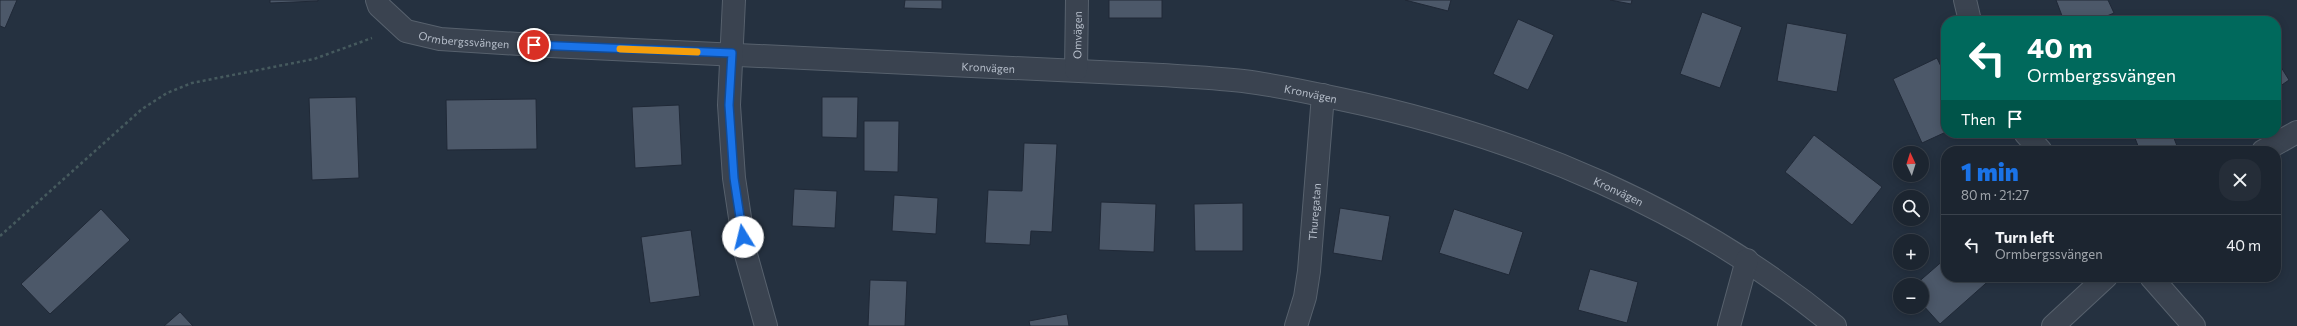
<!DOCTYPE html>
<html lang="en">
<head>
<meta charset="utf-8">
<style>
	body { margin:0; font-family:Commissioner,sans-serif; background:#252d38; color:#f1f3f6; height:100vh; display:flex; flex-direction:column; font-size:15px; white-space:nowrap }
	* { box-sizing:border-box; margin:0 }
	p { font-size:13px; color:#a0a5ab }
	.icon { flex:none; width:22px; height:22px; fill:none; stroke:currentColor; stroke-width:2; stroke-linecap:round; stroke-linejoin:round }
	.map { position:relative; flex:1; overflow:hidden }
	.sheet { position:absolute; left:1941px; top:146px; width:340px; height:136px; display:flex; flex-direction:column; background:#1c2530; border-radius:16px; box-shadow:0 2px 10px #0003,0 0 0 1px #3a424c }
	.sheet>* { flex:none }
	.top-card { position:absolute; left:1941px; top:16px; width:340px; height:122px; border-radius:16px; box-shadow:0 2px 10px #0003,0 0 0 1px #3a424c; background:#00695c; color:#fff; overflow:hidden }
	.needle { width:26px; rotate:356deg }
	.fabs { position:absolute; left:1893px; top:146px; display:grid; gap:8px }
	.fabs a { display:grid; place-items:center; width:36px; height:36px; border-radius:50%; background:#1c2530; box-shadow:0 2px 10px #0003,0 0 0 1px #3a424c; font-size:20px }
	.pin { position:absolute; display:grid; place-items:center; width:34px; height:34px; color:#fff; margin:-17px; border:2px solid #fff; border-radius:50%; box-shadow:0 1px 4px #0007 }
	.me { position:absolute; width:44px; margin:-22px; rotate:351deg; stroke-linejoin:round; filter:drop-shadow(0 0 3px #0008) }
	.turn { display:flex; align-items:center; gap:14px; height:84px; padding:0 20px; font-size:18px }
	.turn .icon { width:52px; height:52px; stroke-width:2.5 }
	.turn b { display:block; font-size:28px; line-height:34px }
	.then { display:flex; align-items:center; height:38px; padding:0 20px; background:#0003; gap:8px; font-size:15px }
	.round { display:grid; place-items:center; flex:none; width:42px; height:42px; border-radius:16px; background:#252d38 }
	.overview { display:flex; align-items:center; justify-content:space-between; height:68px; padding:0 20px }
	h1 { font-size:24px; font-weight:800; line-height:30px; color:#1a73e8 }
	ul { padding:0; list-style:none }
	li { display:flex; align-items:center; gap:12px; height:60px; padding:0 20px; border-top:1px solid #3a424c }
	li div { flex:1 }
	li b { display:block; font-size:15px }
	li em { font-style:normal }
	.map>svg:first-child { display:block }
	.building { fill:#4c5869; stroke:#202937 }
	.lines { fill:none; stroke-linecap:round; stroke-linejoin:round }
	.street-casing { stroke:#57616d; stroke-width:24 }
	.path { stroke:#465a5e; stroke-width:2.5; stroke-dasharray:3 3; stroke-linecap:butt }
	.street { stroke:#3a4350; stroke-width:22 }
	.route-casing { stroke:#114b97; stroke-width:10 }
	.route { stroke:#1a73e8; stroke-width:7 }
	.slow { stroke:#f59e0b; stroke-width:7 }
	.labels { text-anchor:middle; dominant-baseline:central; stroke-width:4; stroke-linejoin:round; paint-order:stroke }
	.street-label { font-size:11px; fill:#b6beca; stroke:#1e2735 }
</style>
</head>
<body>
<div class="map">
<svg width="2297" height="326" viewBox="0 0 2297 326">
	<rect width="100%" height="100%" fill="#253140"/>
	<g class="building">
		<path d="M 0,0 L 17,0 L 5,28 L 0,26 Z"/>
		<path d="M 270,0 L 318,0 L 318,1 L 270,3 Z"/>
		<path d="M 905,0 L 942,0 L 942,9 L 904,8 Z"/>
		<rect x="1109" y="0" width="53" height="18"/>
		<path d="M 1405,0 L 1451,0 L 1448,11 Z"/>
		<path d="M 1610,0 L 1632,0 L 1631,4 Z"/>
		<path d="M 2056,0 L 2108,0 L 2114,13 L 2095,21 L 2064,21 Z"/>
		<path d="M 1702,12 L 1742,27 L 1720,88 L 1680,74 Z"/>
		<path d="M 1518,19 L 1554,35 L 1528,90 L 1493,74 Z"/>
		<path d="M 1787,23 L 1847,34 L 1837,92 L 1777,81 Z"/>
		<path d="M 1937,58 L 1946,77 L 1946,132 L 1922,143 L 1893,79 Z"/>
		<path d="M 2276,59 L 2289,80 L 2276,89 Z"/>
		<path d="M 356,97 L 359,178 L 312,180 L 309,98 Z"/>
		<path d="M 822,97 L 858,97 L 857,138 L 822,137 Z"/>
		<path d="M 536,99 L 537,149 L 447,150 L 446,100 Z"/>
		<path d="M 679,105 L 682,165 L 635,168 L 632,107 Z"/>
		<path d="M 864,121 L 899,121 L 898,172 L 864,171 Z"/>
		<path d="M 2133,133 L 2172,133 L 2177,146 L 2166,151 L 2140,151 Z"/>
		<path d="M 1814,135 L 1882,187 L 1852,225 L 1785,172 Z"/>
		<path d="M 1024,143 L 1057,144 L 1052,232 L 1031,231 L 1030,245 L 985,243 L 988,190 L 1022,191 Z"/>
		<path d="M 794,189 L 837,191 L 835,228 L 792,226 Z"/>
		<path d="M 894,195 L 938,198 L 936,234 L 892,231 Z"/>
		<path d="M 1101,202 L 1156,204 L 1154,252 L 1099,250 Z"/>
		<path d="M 1243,203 L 1243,251 L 1195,251 L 1194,204 Z"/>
		<path d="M 1340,208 L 1390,216 L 1382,261 L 1333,253 Z"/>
		<path d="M 101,209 L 130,240 L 50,314 L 21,284 Z"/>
		<path d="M 1454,209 L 1523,232 L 1509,275 L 1439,253 Z"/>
		<path d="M 691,230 L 700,296 L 650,303 L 641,237 Z"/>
		<path d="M 1946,258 L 1946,277 L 1993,277 L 1940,324 L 1922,304 L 1922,285 L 1915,285 Z"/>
		<path d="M 1590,269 L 1638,282 L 1627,323 L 1578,310 Z"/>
		<path d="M 870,280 L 907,281 L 905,326 L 868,326 Z"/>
		<path d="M 180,312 L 193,326 L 164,326 Z"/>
		<path d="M 1067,314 L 1069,326 L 1030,326 L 1029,321 Z"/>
	</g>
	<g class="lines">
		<g class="street-casing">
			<g id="street">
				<path id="s1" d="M 377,0 L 379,6 L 406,31 L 440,39 L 550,46 L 1162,75 C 1189,77 1216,78 1243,81 C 1275,85 1308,92 1340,99 C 1519,136 1693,209 1835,326"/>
				<path d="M 734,0 L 729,105 L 734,178 L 745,251 L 766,326"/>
				<path d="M 1965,0 L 1970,21"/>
				<path id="s2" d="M 1076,70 L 1077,0"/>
				<path d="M 2025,133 L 2041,151"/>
				<path d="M 2263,151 L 2297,132"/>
				<path d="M 2151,277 L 2194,326"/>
				<path id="s3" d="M 1296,326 L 1305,297 L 1309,271 L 1323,95"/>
				<path d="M 1729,326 L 1747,260"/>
				<path d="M 2053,326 L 2106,277"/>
			</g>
		</g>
		<path class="path" d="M 0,236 L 142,109 L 167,93 L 192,83 L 314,59 L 372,38"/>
		<use href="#street" class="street"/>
	</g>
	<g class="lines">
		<g class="route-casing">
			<path id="route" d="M 534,45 L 732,53 L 729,105 L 734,178 L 743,237"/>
		</g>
		<use href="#route" class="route"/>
		<path class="slow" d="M 620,49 L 697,52"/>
	</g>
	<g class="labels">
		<g class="street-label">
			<text stroke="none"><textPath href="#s2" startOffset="35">Omvägen</textPath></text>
			<text stroke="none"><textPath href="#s1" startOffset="102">Ormbergssvängen</textPath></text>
			<text stroke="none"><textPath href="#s1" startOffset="627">Kronvägen</textPath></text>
			<text stroke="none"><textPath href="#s1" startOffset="951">Kronvägen</textPath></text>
			<text stroke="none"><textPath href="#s1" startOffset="1275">Kronvägen</textPath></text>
			<text stroke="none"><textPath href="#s3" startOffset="116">Thuregatan</textPath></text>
		</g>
	</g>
</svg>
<div class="fabs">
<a><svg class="needle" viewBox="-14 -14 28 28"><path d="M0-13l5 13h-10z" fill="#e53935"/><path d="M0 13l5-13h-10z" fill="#a0a5ab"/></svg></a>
<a><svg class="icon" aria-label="search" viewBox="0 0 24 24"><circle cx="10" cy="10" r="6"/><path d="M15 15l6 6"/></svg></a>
<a>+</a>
<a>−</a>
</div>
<div class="pin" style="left:534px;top:45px;background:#d93025"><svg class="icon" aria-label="arrive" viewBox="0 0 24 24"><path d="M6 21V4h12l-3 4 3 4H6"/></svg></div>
<svg class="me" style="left:743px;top:237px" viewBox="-20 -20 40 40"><circle r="19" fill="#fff"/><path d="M0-13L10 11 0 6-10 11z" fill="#1a73e8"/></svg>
<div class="top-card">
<div class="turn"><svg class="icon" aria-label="left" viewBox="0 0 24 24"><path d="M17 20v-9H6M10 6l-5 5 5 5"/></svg><div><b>40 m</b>Ormbergssvängen</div></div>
<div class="then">Then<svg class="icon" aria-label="arrive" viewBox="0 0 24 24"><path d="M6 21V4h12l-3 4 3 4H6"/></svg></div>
</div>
<section class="sheet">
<div class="overview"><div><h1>1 min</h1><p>80 m · 21:27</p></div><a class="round"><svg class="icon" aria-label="close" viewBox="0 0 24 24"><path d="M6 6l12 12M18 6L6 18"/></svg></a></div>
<ul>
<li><svg class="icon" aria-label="left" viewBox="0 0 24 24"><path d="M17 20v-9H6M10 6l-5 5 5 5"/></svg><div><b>Turn left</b><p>Ormbergssvängen</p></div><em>40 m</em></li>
</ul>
</section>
</div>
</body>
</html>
